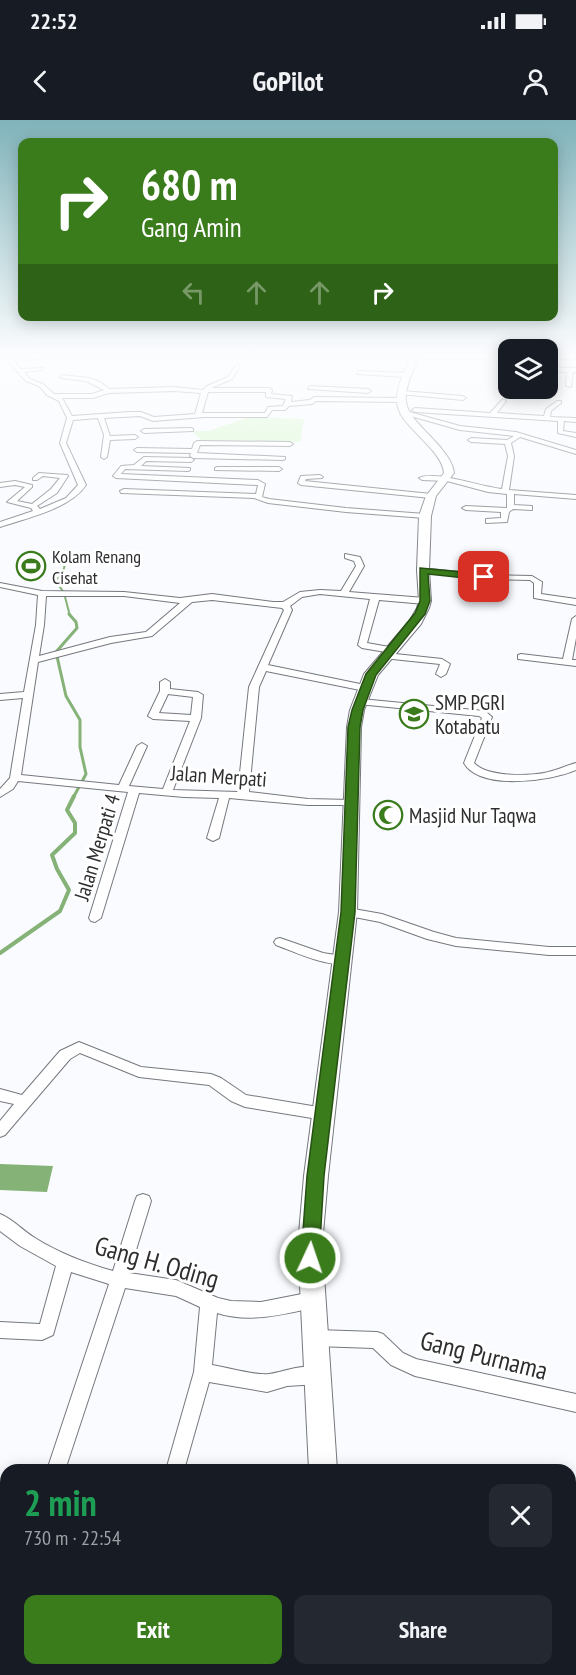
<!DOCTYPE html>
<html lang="en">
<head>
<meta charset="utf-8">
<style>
	body { margin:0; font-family:"PT Sans Narrow",sans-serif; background:#242831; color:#f1f3f6; height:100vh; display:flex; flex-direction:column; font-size:22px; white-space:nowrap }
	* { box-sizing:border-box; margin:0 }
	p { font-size:20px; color:#9ea1a6 }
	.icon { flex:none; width:33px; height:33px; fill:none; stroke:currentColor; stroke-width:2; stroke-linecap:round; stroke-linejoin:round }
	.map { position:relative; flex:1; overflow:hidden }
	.details { position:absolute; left:0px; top:1344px; width:576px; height:212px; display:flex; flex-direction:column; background:#171b24; border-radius:18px 18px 0 0; box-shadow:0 3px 15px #0003 }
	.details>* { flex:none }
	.guide { position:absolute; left:18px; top:18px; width:540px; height:183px; border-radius:12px; box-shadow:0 3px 15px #0003; background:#3a7b1c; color:#fff; overflow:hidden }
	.controls { position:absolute; left:498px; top:219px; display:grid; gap:12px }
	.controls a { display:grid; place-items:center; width:60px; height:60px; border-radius:12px; background:#171b24; box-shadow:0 3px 15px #0003; font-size:30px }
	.pin { position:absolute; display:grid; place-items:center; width:51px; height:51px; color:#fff; margin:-26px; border-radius:12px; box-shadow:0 3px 9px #0006 }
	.me { position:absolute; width:66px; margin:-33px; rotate:3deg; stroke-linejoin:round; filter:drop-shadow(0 0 4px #0008) }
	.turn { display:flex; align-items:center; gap:21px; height:126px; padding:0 24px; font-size:27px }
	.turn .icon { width:78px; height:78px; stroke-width:2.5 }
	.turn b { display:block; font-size:42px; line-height:51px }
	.lanes { display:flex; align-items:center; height:57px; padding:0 24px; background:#0003; justify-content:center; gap:30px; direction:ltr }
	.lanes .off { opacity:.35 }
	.round { display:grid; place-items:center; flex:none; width:63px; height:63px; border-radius:12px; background:#242831 }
	.overview { display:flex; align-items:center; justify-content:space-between; height:102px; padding:0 24px }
	h1 { font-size:36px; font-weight:600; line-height:45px; color:#1e9e55 }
	.button { display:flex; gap:12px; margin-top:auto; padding:12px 24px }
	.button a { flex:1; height:69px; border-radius:12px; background:#3a7b1c; color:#fff; font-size:24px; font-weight:600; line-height:69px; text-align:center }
	.button a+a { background:#242831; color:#f1f3f6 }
	.status { display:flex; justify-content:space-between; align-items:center; height:42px; padding:0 30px; background:#171b24; direction:ltr }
	.status svg { height:16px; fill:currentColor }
	header { display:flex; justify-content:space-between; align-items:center; height:78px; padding:0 24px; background:#171b24; font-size:27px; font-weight:600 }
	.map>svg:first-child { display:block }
	.green { fill:#d5f9c9 }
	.water { fill:#85b276 }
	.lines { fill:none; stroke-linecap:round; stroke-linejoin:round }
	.stream-far2 { stroke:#85b276; stroke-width:2 }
	.stream-far1 { stroke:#85b276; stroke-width:3 }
	.stream { stroke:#85b276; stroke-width:4 }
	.minor-casing { stroke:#75787d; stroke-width:2 }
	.secondary-casing { stroke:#75787d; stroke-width:2 }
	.minor { fill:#fff; fill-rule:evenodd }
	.secondary { fill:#fff; fill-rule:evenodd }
	.route { fill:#3a7b1c; stroke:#265012; stroke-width:1.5 }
	.labels { text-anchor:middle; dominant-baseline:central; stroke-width:6; stroke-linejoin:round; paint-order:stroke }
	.far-poi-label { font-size:18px; fill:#2d2e30; stroke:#fff; text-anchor:start }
	.poi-label { font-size:21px; fill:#2d2e30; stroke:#fff; text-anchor:start }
	.street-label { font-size:21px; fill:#2d2e30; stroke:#fff }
	.near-street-label { font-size:26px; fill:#2d2e30; stroke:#fff }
</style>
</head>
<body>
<div class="status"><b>22:52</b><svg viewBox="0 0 49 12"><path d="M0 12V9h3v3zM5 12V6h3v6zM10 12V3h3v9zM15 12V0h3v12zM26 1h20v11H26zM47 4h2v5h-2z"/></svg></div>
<header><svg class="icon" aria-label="back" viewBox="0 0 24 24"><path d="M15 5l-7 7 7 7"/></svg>GoPilot<svg class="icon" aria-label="person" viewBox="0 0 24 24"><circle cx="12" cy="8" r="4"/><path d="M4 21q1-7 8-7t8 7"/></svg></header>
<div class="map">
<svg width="576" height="1555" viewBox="0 0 576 1555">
	<rect width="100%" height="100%" fill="#f9fbff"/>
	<path class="green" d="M 249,297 L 304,299 L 300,322 L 202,320 L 191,311 L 208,311 Z"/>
	<path class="water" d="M 0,1044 L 53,1046 L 47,1072 L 0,1070 Z"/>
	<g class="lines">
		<path class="stream-far2" d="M 61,436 C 69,446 62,452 56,461 L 64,473 L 70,496"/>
		<path class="stream-far1" d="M 69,494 L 76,502 L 77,508 L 56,532 L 66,576 L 80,600 L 80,627 L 86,654 L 73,678"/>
		<path class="stream" d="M 0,833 L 60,791 L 69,770 L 57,749 L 52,735 L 75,713 L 75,703 L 67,690 L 74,676"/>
		<g class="minor-casing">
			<g id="minor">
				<path d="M 2,235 L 8,235 L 10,237 L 42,236 L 40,239 L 13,240 L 21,249 L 42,248 L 42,250 L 24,252 L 30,259 L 43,264 L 54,274 L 92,274 L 104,270 L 86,261 L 60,258 L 62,255 L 89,258 L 100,262 L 109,269 L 174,267 L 203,270 L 207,266 L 228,257 L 237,244 L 240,246 L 232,259 L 211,268 L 269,268 L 272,270 L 271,274 L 292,276 L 291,282 L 310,280 L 314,277 L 401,278 L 404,280 L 401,282 L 316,281 L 312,284 L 289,286 L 285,290 L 272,290 L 267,297 L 204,297 L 153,301 L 140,296 L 104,298 L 110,316 L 135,315 L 138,317 L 135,319 L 110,320 L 107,337 L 104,339 L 101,337 L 104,315 L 98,298 L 73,300 L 66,323 L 86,365 C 70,389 27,398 0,407 L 0,402 L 33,391 L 31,388 L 7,382 L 25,367 L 15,365 L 0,367 L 0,363 L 15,361 L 32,365 L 32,367 L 17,381 L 32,384 L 51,369 L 60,358 L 43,356 L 37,360 L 33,360 L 33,358 L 39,353 L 67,355 L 68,356 L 57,373 L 37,386 L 40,389 L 66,378 L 78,365 L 60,323 L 67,298 L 59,281 L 47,275 L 39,266 L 26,261 ZM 174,271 L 201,273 L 195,294 L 154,297 L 141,292 L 130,292 L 72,296 L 62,278 L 93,278 L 109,273 ZM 208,272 L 266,272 L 266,277 L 286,279 L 283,286 L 268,287 L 265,293 L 202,293 Z"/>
				<path d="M 408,235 L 472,235 L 488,237 L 485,239 L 410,238 Z"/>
				<rect x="548" y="235" width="28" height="4"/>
				<path d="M 548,248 L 576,248 L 576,252 L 573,252 L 571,267 L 566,266 L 567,252 L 548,252 Z"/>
				<path d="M 359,251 L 405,253 L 408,255 L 405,257 L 357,254 Z"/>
				<path d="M 310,266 L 368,269 L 371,271 L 368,273 L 308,269 Z"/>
				<path d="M 402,271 L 463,276 L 466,278 L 463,280 L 400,274 Z"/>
				<path d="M 503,279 L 506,281 L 497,293 L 544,296 L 546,289 L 557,281 L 561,281 L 561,283 L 551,291 L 550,297 L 576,298 L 576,302 L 564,301 L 563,311 L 576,313 L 576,317 L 558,313 L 558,301 L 415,292 L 412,290 L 415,288 L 490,293 Z"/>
				<path d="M 402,290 L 460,306 L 516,312 L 576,330 L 576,334 L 520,317 L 511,323 L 514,336 L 509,370 L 576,375 L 576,379 L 514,374 L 514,385 L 532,386 L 532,390 L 513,389 L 509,392 L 507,402 L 486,403 L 486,399 L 501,398 L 501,392 L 466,390 L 462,388 L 466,386 L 507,388 L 507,374 L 488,372 L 447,361 L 422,360 L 419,358 C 434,350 481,367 502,369 L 508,336 L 505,324 L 471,322 L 468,320 L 471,318 L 507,320 L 514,316 L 460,310 L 400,293 Z"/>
				<path d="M 191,308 L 193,309 L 193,311 L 144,313 L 141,311 L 144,309 Z"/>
				<path d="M 197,321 L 290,322 L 293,324 L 290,326 L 200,325 L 197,333 L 285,337 L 285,339 L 283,340 L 193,338 L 190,336 L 191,333 L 137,332 L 134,330 L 137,328 L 192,329 L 194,323 Z"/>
				<path d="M 144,337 L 191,338 L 194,340 L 191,342 L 146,341 L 141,346 L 190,348 L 190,350 L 188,351 L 125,349 L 121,354 L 258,360 L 265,364 L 262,377 L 269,379 L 346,388 L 425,394 L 429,396 L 425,398 L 346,392 L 268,383 L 254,378 L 121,373 L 120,371 L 124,369 L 256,374 L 258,365 L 116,358 L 113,356 L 121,346 L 134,345 Z"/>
				<path d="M 217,347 L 279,347 L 282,349 L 279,351 L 215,350 L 215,348 Z"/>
				<path d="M 320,355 L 323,357 L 322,358 L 306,359 L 305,361 L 431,374 L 435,376 L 431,378 L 301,365 L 298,363 L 301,356 Z"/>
				<path d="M 345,434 L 360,437 L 364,446 L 349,472 L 425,478 L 429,481 L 425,484 L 379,480 L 367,523 L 395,528 L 397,530 L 392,533 L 362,528 L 358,525 L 370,479 L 320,474 L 302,477 L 290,486 L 292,490 L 268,545 L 365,565 L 370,568 L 365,571 L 266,551 L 259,567 L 249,672 L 308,679 L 351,680 L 356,683 L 355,685 L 308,685 L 229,678 L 219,718 L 213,721 L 207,718 L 219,678 L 184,677 L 139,673 L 101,798 L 95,802 L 91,801 L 89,798 L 128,672 L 18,661 L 13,669 L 0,677 L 0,669 L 10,658 L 23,578 L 0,580 L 0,574 L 24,572 L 36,505 L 38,475 L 0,467 L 0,463 L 42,471 L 124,472 L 180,478 L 212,474 L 273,482 L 283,482 L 300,472 L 320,470 L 341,471 L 356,446 L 354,441 L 345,438 ZM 46,476 L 124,476 L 180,483 L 146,512 L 110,517 L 39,536 L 44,505 ZM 212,480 L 282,488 L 284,490 L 249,567 L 238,672 L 173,670 L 201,598 L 203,575 L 198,572 L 170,569 L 170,562 L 165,559 L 160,562 L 160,571 L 148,596 L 153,599 L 190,601 L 163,669 L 129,666 L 147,626 L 142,623 L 137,626 L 119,665 L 21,655 L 38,542 L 111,523 L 152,516 L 192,482 ZM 168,574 L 193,577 L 191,595 L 159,593 Z"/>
				<path d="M 420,448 L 490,455 L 532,456 L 542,462 L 541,474 L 576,479 L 576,485 L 534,478 L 534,463 L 530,460 L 490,459 L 423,452 L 419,450 Z"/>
				<path d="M 576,496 L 576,518 L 572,540 L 576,540 L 576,546 L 518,539 L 518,535 L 521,534 L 563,539 L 572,499 Z"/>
				<path d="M 386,533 L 442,539 L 450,544 L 446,554 L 441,557 L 436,554 L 440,544 L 383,538 L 383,534 Z"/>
				<path d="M 361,579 L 485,591 L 492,597 L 474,643 C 486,657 527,656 544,653 C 555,651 565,646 576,643 L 576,650 C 551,661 480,671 464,643 L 482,598 L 479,596 L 358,584 L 358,580 Z"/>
				<path d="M 348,788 L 382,794 L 434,812 L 456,818 L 549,827 L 576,827 L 576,835 L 549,835 L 456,826 L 427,819 L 380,802 L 344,795 L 342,792 Z"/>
				<path d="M 280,818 L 323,833 L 348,837 L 349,840 L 348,843 C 328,848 295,832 276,825 L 274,822 L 276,819 Z"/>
				<path d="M 79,922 L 141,947 L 211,954 L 221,958 L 246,975 L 324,988 L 329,990 L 331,994 L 329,998 L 324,1000 L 245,987 L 231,981 L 209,965 L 139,957 L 80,933 L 70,939 L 5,1015 L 0,1017 L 0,1001 L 14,984 L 0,981 L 0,969 L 22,975 L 60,931 Z"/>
				<path d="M 143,1074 L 149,1076 L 151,1081 L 129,1153 L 176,1160 L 218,1178 L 231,1181 L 261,1182 L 312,1172 L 318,1174 L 320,1180 L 318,1186 L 312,1188 C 281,1195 248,1203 217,1193 L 212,1245 C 226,1247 256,1256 269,1254 C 287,1251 306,1242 324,1249 L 327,1255 L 324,1261 L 318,1264 L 287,1266 L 267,1272 L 209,1262 L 184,1350 L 166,1350 L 194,1252 L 200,1187 L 176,1176 L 125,1168 L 65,1350 L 47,1350 L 109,1164 L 71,1152 L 53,1215 L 42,1220 L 0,1218 L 0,1202 L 40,1204 L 56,1146 L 20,1126 L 0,1111 L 0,1094 C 13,1099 23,1111 35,1118 C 59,1133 85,1143 113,1151 L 135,1081 L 137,1076 Z"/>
				<path d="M 316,1210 L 377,1212 L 383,1214 L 403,1233 L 416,1239 L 576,1274 L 576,1292 L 415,1256 L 391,1245 L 373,1228 L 316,1226 L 310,1224 L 307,1218 L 310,1212 Z"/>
				<path d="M 0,1463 L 6,1465 L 6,1486 L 0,1484 Z"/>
				<path d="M 73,1550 L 95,1550 L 93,1555 L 71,1555 Z"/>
			</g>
		</g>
		<g class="secondary-casing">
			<g id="secondary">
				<path d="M 405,235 L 413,235 L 416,244 C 393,291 412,294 441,328 C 447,336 453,343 454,353 L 436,376 L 431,396 L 429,450 L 431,481 L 429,488 L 421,504 L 378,555 L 364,590 L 361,607 L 357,792 L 328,1056 L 322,1125 L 337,1350 L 309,1350 L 298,1125 L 304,1056 L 339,792 L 347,607 L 350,590 L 364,554 L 410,500 L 417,488 L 419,481 L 417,450 L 419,396 L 426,376 L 444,353 C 443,344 439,339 434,332 C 404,297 383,293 408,244 Z"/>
				<rect x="308" y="1550" width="32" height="5"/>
			</g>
		</g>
		<use href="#minor" class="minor"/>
		<use href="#secondary" class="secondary"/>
	</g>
	<linearGradient id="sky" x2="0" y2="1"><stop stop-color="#80b3ba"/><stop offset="0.52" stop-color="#fcfdff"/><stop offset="1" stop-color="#fcfdff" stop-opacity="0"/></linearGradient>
	<rect width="576" height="453" fill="url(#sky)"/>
	<path class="route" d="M 420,448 L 484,454 L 489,457 L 484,460 L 428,454 L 430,481 L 425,494 L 376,555 L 363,590 L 360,607 L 355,792 L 324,1056 L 319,1138 L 316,1144 L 310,1146 L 303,1144 L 301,1138 L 307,1056 L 341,792 L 348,607 L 352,590 L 366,554 L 415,493 L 420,481 Z"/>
	<defs>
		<g id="stadium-ring" transform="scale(1.5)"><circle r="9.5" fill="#fff" stroke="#3a7b1c" stroke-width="1.5"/><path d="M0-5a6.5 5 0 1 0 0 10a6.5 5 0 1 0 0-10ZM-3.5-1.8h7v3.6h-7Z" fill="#3a7b1c"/></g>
		<g id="school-ring" transform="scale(1.5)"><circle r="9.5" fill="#fff" stroke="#3a7b1c" stroke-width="1.5"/><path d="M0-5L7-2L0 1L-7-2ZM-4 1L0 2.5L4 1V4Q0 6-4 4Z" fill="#3a7b1c"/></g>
		<g id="mosque-ring" transform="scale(1.5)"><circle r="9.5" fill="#fff" stroke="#3a7b1c" stroke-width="1.5"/><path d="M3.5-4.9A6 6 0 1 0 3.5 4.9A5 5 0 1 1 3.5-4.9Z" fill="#3a7b1c"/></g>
	</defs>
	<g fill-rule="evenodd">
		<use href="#stadium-ring" x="31" y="446"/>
		<use href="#school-ring" x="414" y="594"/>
		<use href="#mosque-ring" x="388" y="695"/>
	</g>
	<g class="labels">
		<g class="far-poi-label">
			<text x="52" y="436">Kolam Renang<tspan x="52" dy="21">Cisehat</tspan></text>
		</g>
		<g class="poi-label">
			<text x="435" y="582">SMP PGRI<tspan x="435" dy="24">Kotabatu</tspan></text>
			<text x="409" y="695">Masjid Nur Taqwa</text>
		</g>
		<g class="street-label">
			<text transform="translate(219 656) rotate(4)">Jalan Merpati</text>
			<text transform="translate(97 727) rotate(-73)">Jalan Merpati 4</text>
		</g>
		<g class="near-street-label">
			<text transform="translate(157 1142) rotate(16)">Gang H. Oding</text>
			<text transform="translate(484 1235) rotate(14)">Gang Purnama</text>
		</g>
	</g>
</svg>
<div class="controls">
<a><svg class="icon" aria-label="layers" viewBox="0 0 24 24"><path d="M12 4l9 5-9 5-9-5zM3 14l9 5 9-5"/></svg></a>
</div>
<div class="pin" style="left:484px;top:457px;background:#d93025"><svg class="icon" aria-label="arrive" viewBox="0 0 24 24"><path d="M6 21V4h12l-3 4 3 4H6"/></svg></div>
<svg class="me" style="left:310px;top:1138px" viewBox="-20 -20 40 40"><circle r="17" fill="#3a7b1c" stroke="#fff" stroke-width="3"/><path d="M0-11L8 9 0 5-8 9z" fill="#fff"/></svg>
<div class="guide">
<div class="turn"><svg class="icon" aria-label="right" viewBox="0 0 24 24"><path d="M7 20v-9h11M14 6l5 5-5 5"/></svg><div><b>680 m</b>Gang Amin</div></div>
<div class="lanes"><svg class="icon off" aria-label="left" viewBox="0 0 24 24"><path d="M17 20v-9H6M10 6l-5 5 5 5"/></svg><svg class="icon off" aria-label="ahead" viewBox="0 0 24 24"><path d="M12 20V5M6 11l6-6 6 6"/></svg><svg class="icon off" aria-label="ahead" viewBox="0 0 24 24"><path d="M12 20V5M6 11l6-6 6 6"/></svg><svg class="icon" aria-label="right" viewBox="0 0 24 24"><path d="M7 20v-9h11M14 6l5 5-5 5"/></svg></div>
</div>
<section class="details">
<div class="overview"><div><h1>2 min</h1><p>730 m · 22:54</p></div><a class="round"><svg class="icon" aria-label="close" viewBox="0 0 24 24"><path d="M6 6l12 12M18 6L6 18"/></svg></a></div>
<div class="button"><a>Exit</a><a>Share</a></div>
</section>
</div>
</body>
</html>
